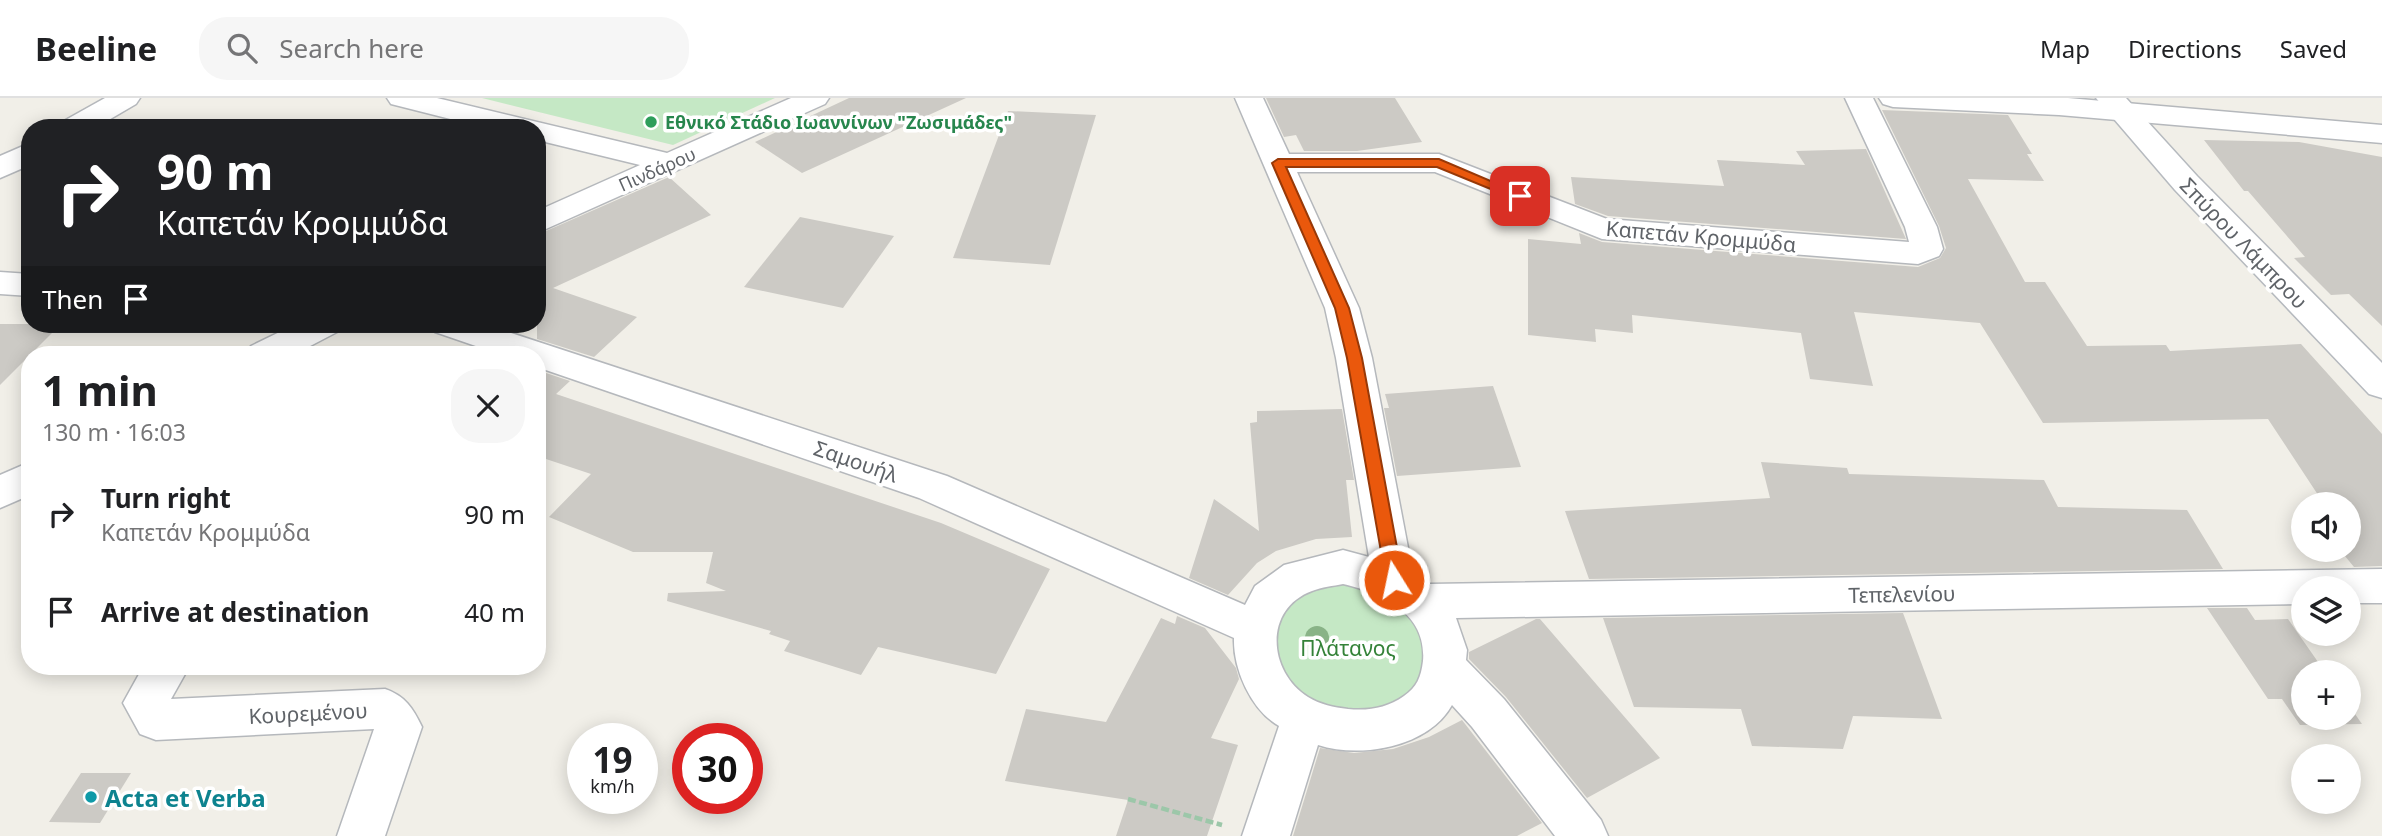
<!DOCTYPE html>
<html lang="en">
<head>
<meta charset="utf-8">
<style>
	body { margin:0; font-family:"Noto Sans",sans-serif; background:#f6f6f6; color:#202124; height:100vh; display:flex; flex-direction:column; font-size:26px; white-space:nowrap }
	* { box-sizing:border-box; margin:0 }
	p { font-size:23px; color:#757577 }
	.icon { flex:none; width:38px; height:38px; fill:none; stroke:currentColor; stroke-width:2; stroke-linecap:round; stroke-linejoin:round }
	.map { position:relative; flex:1; overflow:hidden }
	.side { position:absolute; left:21px; top:248px; width:525px; height:329px; display:flex; flex-direction:column; background:#fff; border-radius:28px; box-shadow:0 4px 18px #0003 }
	.side>* { flex:none }
	.top-card { position:absolute; left:21px; top:21px; width:525px; height:214px; border-radius:28px; box-shadow:0 4px 18px #0003; background:#202124; color:#fff; overflow:hidden }
	.controls { position:absolute; left:2291px; top:394px; display:grid; gap:14px }
	.controls a { display:grid; place-items:center; width:70px; height:70px; border-radius:50%; background:#fff; box-shadow:0 4px 18px #0003; font-size:35px }
	.speed { position:absolute; left:567px; top:625px; display:flex; gap:14px; font-size:35px; font-weight:700; text-align:center }
	.speed>* { display:grid; place-content:center; width:91px; height:91px; border-radius:50%; background:#fff; box-shadow:0 4px 18px #0003; line-height:1 }
	.speed small { font-size:18px; font-weight:400 }
	.speed .limit { border:10px solid #d22; background:#fff; color:#111 }
	.pin { position:absolute; display:grid; place-items:center; width:60px; height:60px; color:#fff; margin:-30px; border-radius:14px; box-shadow:0 4px 10px #0006 }
	.me { position:absolute; width:77px; margin:-38px; rotate:350deg; stroke-linejoin:round; filter:drop-shadow(0 0 5px #0008) }
	.turn { display:flex; align-items:center; gap:24px; height:147px; padding:0 21px; font-size:32px }
	.turn .icon { width:91px; height:91px; stroke-width:2.5 }
	.turn b { display:block; font-size:49px; line-height:60px }
	.then { display:flex; align-items:center; height:66px; padding:0 21px; background:#0003; gap:14px; font-size:26px }
	.round { display:grid; place-items:center; flex:none; width:74px; height:74px; border-radius:28px; background:#f6f6f6 }
	.head { display:flex; align-items:center; justify-content:space-between; height:119px; padding:0 21px }
	h1 { font-size:42px; font-weight:700; line-height:52px }
	ul { padding:0; list-style:none }
	li { display:flex; align-items:center; gap:21px; height:98px; padding:0 21px }
	li div { flex:1 }
	li b { display:block; font-size:26px }
	li em { font-style:normal }
	header { display:flex; align-items:center; gap:42px; box-sizing:border-box; height:98px; padding:0 35px; background:#fff; border-bottom:2px solid #e0e0e0 }
	header strong { font-size:33px }
	nav { display:flex; gap:38px; margin-inline-start:auto; font-size:24px }
	.search { width:490px; height:63px; background:#f6f6f6; display:flex; align-items:center; gap:18px; box-sizing:border-box; padding:0 24px; border-radius:28px; color:#757577; font-size:26px }
	.map>svg:first-child { display:block }
	.green { fill:#c5e8c5 }
	.building { fill:#cccac5 }
	.lines { fill:none; stroke-linecap:round; stroke-linejoin:round }
	.minor-casing { stroke:#b5b8bc; stroke-width:3 }
	.secondary-casing { stroke:#b6babf; stroke-width:3 }
	.path { stroke:#9cc7a9; stroke-width:4.5; stroke-dasharray:8 3.5; stroke-linecap:butt }
	.minor { fill:#fff; fill-rule:evenodd }
	.secondary { fill:#fff; fill-rule:evenodd }
	.tree { fill:#89b387 }
	.route { fill:#ea580c; stroke:#983908; stroke-width:2 }
	.leisure-dot { fill:#2e9e5b; stroke:#fff; stroke-width:2.5 }
	.culture-dot { fill:#0f9aa8; stroke:#fff; stroke-width:2.5 }
	.labels { text-anchor:middle; dominant-baseline:central; stroke-width:7; stroke-linejoin:round; paint-order:stroke }
	.far-leisure-label { font-size:18px; font-weight:bold; fill:#27864d; stroke:#fff; text-anchor:start }
	.far-street-label { font-size:18px; fill:#5f6368; stroke:#fff }
	.street-label { font-size:21px; fill:#5f6368; stroke:#fff }
	.park-label { font-size:21px; fill:#348238; stroke:#fff }
	.near-culture-label { font-size:24px; font-weight:bold; fill:#0d838f; stroke:#fff; text-anchor:start }
</style>
</head>
<body>
<header>
<strong>Beeline</strong>
<div class="search"><svg class="icon" aria-label="search" viewBox="0 0 24 24"><circle cx="10" cy="10" r="6"/><path d="M15 15l6 6"/></svg>Search here</div>
<nav><a>Map</a><a>Directions</a><a>Saved</a></nav>
</header>
<div class="map">
<svg width="2382" height="738" viewBox="0 0 2382 738">
	<rect width="100%" height="100%" fill="#f1efe8"/>
	<g class="green">
		<path d="M 482,0 L 775,0 L 673,47 Z"/>
		<path d="M 1358,482 L 1421,522 L 1427,578 L 1393,612 L 1325,615 L 1273,574 L 1266,551 L 1296,493 Z"/>
	</g>
	<g class="building">
		<path d="M 849,0 L 966,0 L 802,75 L 755,44 Z"/>
		<path d="M 1266,0 L 1395,0 L 1422,44 L 1357,53 L 1304,53 L 1296,37 L 1284,39 Z"/>
		<path d="M 1882,12 L 2008,17 L 2032,56 L 2027,56 L 2044,83 L 1968,81 L 2025,184 L 2045,184 L 2087,248 L 2166,247 L 2170,253 L 2301,246 L 2382,336 L 2382,468 L 2354,469 L 2340,452 L 2348,452 L 2348,406 L 2316,406 L 2324,406 L 2268,321 L 2043,325 L 1980,225 L 1854,214 L 1873,288 L 1810,281 L 1801,235 L 1632,217 L 1633,235 L 1595,231 L 1596,244 L 1528,237 L 1528,141 L 1581,146 L 1579,135 L 1602,144 L 1918,169 L 1940,160 L 1946,150 L 1939,128 Z"/>
		<path d="M 1008,13 L 1096,17 L 1050,167 L 953,160 Z"/>
		<path d="M 2204,42 L 2299,44 L 2382,59 L 2382,228 L 2349,196 L 2331,197 L 2294,160 L 2305,159 L 2248,93 L 2244,93 Z"/>
		<path d="M 1866,51 L 1906,141 L 1608,118 L 1575,106 L 1571,79 L 1724,88 L 1717,62 L 1805,67 L 1796,53 Z"/>
		<path d="M 669,79 L 711,117 L 553,190 L 637,219 L 594,259 L 537,241 L 537,137 Z"/>
		<path d="M 800,119 L 894,138 L 843,210 L 744,189 Z"/>
		<path d="M 0,226 L 61,226 L 0,287 Z"/>
		<path d="M 537,272 L 570,283 L 556,296 L 941,425 L 1050,471 L 996,576 L 878,549 L 861,577 L 784,553 L 790,543 L 769,536 L 771,533 L 667,503 L 668,495 L 726,493 L 706,485 L 713,454 L 633,454 L 549,419 L 591,376 L 537,358 Z"/>
		<path d="M 1493,288 L 1521,369 L 1397,378 L 1384,310 L 1389,310 L 1385,296 Z"/>
		<path d="M 1342,311 L 1354,382 L 1346,382 L 1352,439 L 1316,441 L 1276,453 L 1257,465 L 1228,497 L 1189,480 L 1214,401 L 1259,433 L 1250,325 L 1257,324 L 1257,313 Z"/>
		<path d="M 1761,364 L 1847,370 L 1849,376 L 2044,382 L 2058,409 L 2187,412 L 2223,471 L 1589,481 L 1565,413 L 1770,400 Z"/>
		<path d="M 2207,510 L 2247,510 L 2255,522 L 2288,521 L 2325,574 L 2303,574 L 2303,620 L 2348,620 L 2348,606 L 2362,626 L 2300,627 L 2282,601 L 2268,601 Z"/>
		<path d="M 1903,515 L 1942,621 L 1853,618 L 1843,651 L 1752,648 L 1741,611 L 1634,609 L 1603,520 Z"/>
		<path d="M 1177,518 L 1205,530 L 1236,570 L 1239,581 L 1211,640 L 1238,647 L 1207,738 L 1116,738 L 1128,702 L 1005,683 L 1026,611 L 1106,624 L 1161,520 L 1175,526 Z"/>
		<path d="M 1536,521 L 1540,521 L 1660,660 L 1587,700 L 1506,599 L 1469,561 L 1469,554 Z"/>
		<path d="M 1462,622 L 1542,725 L 1517,738 L 1293,738 L 1320,650 L 1354,655 L 1393,651 L 1429,639 Z"/>
		<path d="M 81,675 L 131,675 L 100,725 L 49,724 Z"/>
	</g>
	<g class="lines">
		<g class="minor-casing">
			<g id="minor">
				<path d="M 105,0 L 140,0 L 136,6 L 95,30 L 58,30 L 62,24 Z"/>
				<path d="M 387,0 L 437,0 L 667,55 L 791,0 L 829,0 L 825,6 L 537,135 L 537,113 L 640,67 L 537,42 L 537,30 L 486,30 L 391,6 Z"/>
				<path d="M 1235,0 L 1263,0 L 1289,56 L 1439,56 L 1607,121 L 1909,144 L 1905,129 L 1845,0 L 1873,0 L 1937,129 L 1943,151 L 1939,158 L 1918,166 L 1602,141 L 1435,74 L 1297,74 L 1359,210 L 1372,260 L 1413,476 L 1430,486 L 2382,471 L 2382,505 L 2348,505 L 2348,490 L 2303,490 L 2303,506 L 1456,520 L 1467,552 L 1466,562 L 1504,601 L 1601,722 L 1608,738 L 1555,738 L 1472,629 L 1452,607 C 1429,649 1361,661 1318,647 L 1290,738 L 1242,738 L 1279,628 C 1251,612 1233,571 1234,540 L 919,400 L 537,269 L 537,257 L 502,257 L 435,234 L 430,226 L 484,226 L 947,378 L 1245,507 L 1255,488 L 1284,467 L 1343,452 L 1369,459 L 1336,260 L 1325,210 ZM 1343,486 C 1382,495 1427,515 1423,563 C 1421,579 1417,589 1404,598 C 1387,610 1369,613 1348,611 C 1333,609 1321,607 1308,599 C 1268,574 1263,511 1312,493 C 1322,489 1333,488 1343,486 Z"/>
				<path d="M 1879,0 L 2068,0 L 2382,27 L 2382,45 L 2059,17 L 1893,9 L 1883,6 Z"/>
				<path d="M 30,45 L 30,67 L 0,80 L 0,58 Z"/>
				<path d="M 0,174 L 30,176 L 30,198 L 0,196 Z"/>
				<path d="M 296,226 L 342,226 L 337,234 L 293,257 L 246,257 L 251,248 Z"/>
				<path d="M 30,364 L 30,397 L 0,410 L 0,377 Z"/>
				<path d="M 143,569 L 189,569 L 171,601 L 385,591 C 405,598 413,610 422,629 L 385,738 L 337,738 L 374,631 L 156,642 L 140,636 L 123,605 Z"/>
			</g>
		</g>
		<g class="secondary-casing">
			<path id="secondary" d="M 2096,0 L 2126,0 L 2197,78 L 2382,265 L 2382,300 L 2369,296 L 2175,92 Z"/>
		</g>
		<path class="path" d="M 1128,701 L 1222,727"/>
		<use href="#minor" class="minor"/>
		<use href="#secondary" class="secondary"/>
	</g>
	<circle class="tree" cx="1317" cy="540" r="12"/>
	<path class="route" d="M 1278,61 L 1439,61 L 1526,98 L 1520,102 L 1515,101 L 1437,69 L 1286,69 L 1349,210 L 1362,260 L 1403,482 L 1400,487 L 1388,487 L 1386,482 L 1347,260 L 1335,210 L 1272,65 Z"/>
	<circle class="leisure-dot" cx="651" cy="24" r="7"/>
	<circle class="culture-dot" cx="91" cy="699" r="7"/>
	<g class="labels">
		<g class="far-leisure-label">
			<text x="665" y="24">Εθνικό Στάδιο Ιωαννίνων "Ζωσιμάδες"</text>
		</g>
		<g class="far-street-label">
			<text transform="translate(657 71) rotate(-24)">Πινδάρου</text>
		</g>
		<g class="street-label">
			<text transform="translate(1701 138) rotate(5)">Καπετάν Κρομμύδα</text>
			<text transform="translate(2244 145) rotate(46)">Σπύρου Λάμπρου</text>
			<text transform="translate(856 363) rotate(19)">Σαμουήλ</text>
			<text transform="translate(1902 496) rotate(-1)">Τεπελενίου</text>
			<text transform="translate(308 615) rotate(-3)">Κουρεμένου</text>
		</g>
		<g class="park-label">
			<text x="1348" y="550">Πλάτανος</text>
		</g>
		<g class="near-culture-label">
			<text x="105" y="699">Acta et Verba</text>
		</g>
	</g>
</svg>
<div class="controls">
<a><svg class="icon" aria-label="sound" viewBox="0 0 24 24"><path d="M4 9h4l5-4v14l-5-4H4zM17 9q2 3 0 6"/></svg></a>
<a><svg class="icon" aria-label="layers" viewBox="0 0 24 24"><path d="M12 4l9 5-9 5-9-5zM3 14l9 5 9-5"/></svg></a>
<a>+</a>
<a>−</a>
</div>
<div class="speed"><div>19<small>km/h</small></div><div class="limit">30</div></div>
<div class="pin" style="left:1520px;top:98px;background:#d93025"><svg class="icon" aria-label="arrive" viewBox="0 0 24 24"><path d="M6 21V4h12l-3 4 3 4H6"/></svg></div>
<svg class="me" style="left:1394px;top:482px" viewBox="-20 -20 40 40"><circle r="17" fill="#ea580c" stroke="#fff" stroke-width="3"/><path d="M0-11L8 9 0 5-8 9z" fill="#fff"/></svg>
<div class="top-card">
<div class="turn"><svg class="icon" aria-label="right" viewBox="0 0 24 24"><path d="M7 20v-9h11M14 6l5 5-5 5"/></svg><div><b>90 m</b>Καπετάν Κρομμύδα</div></div>
<div class="then">Then<svg class="icon" aria-label="arrive" viewBox="0 0 24 24"><path d="M6 21V4h12l-3 4 3 4H6"/></svg></div>
</div>
<section class="side">
<div class="head"><div><h1>1 min</h1><p>130 m · 16:03</p></div><a class="round"><svg class="icon" aria-label="close" viewBox="0 0 24 24"><path d="M6 6l12 12M18 6L6 18"/></svg></a></div>
<ul>
<li><svg class="icon" aria-label="right" viewBox="0 0 24 24"><path d="M7 20v-9h11M14 6l5 5-5 5"/></svg><div><b>Turn right</b><p>Καπετάν Κρομμύδα</p></div><em>90 m</em></li>
<li><svg class="icon" aria-label="arrive" viewBox="0 0 24 24"><path d="M6 21V4h12l-3 4 3 4H6"/></svg><div><b>Arrive at destination</b></div><em>40 m</em></li>
</ul>
</section>
</div>
</body>
</html>
